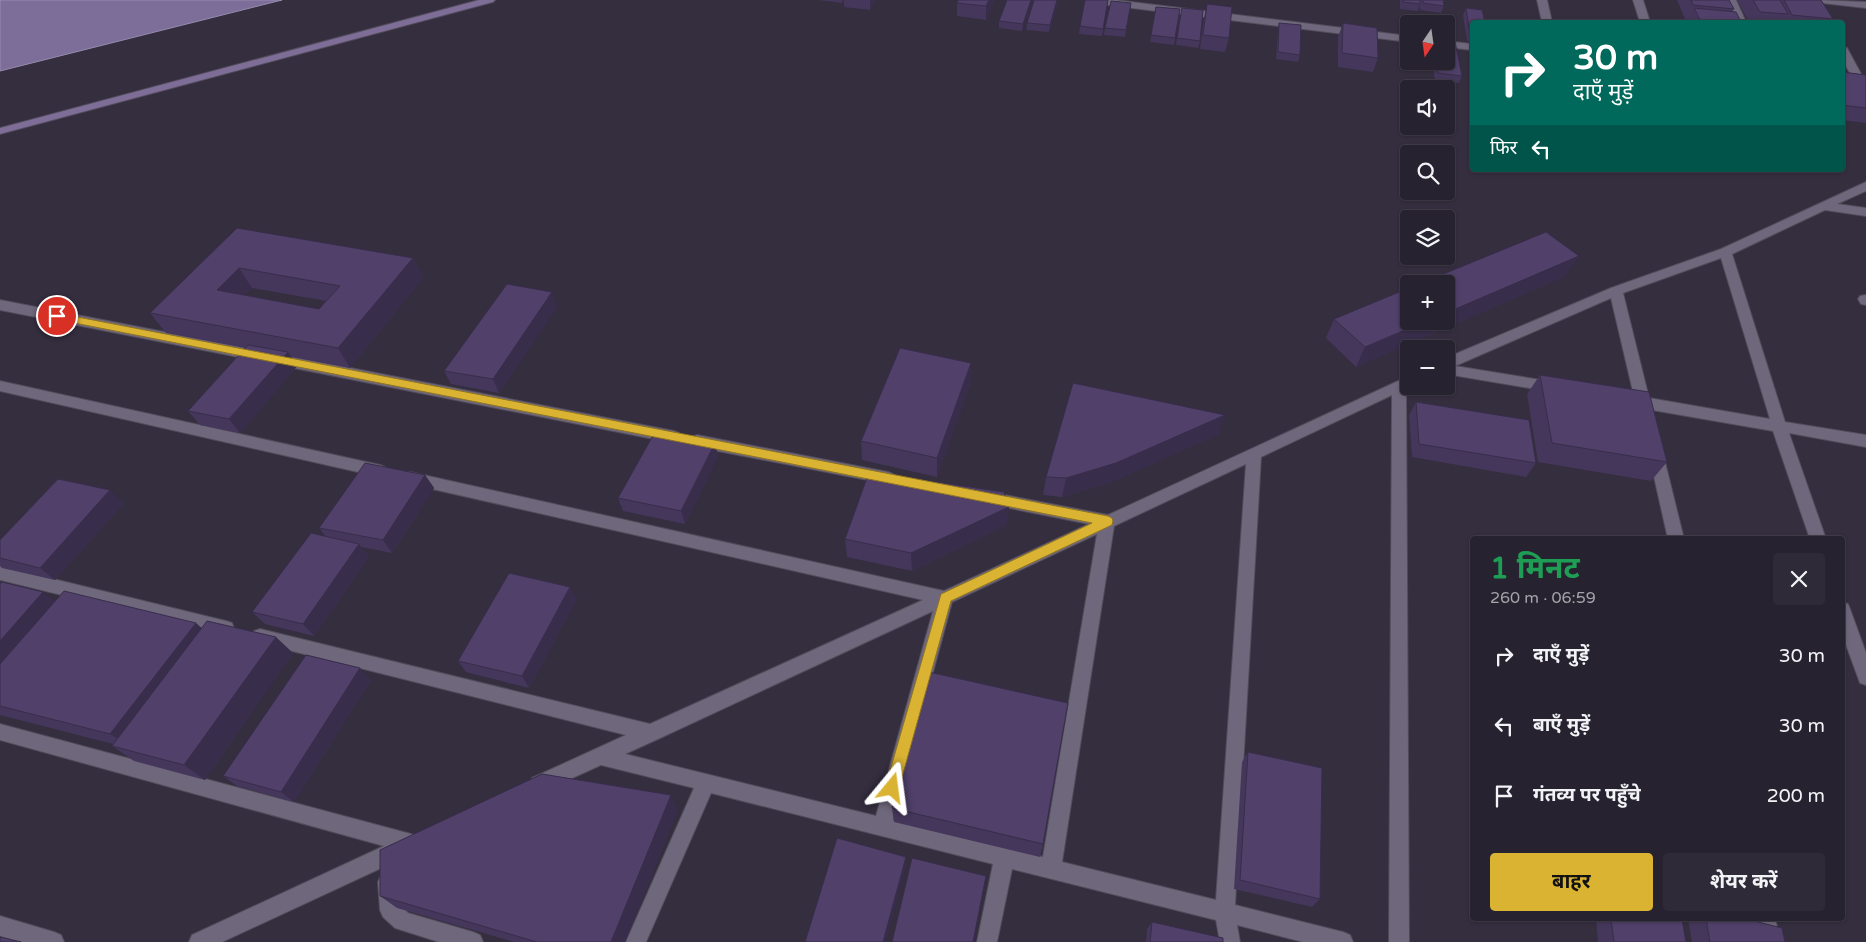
<!DOCTYPE html>
<html lang="hi">
<head>
<meta charset="utf-8">
<style>
	body { margin:0; font-family:"Varela Round","Noto Sans Devanagari",sans-serif; background:#2f2a37; color:#f1f3f6; height:100vh; display:flex; flex-direction:column; font-size:19px; white-space:nowrap }
	* { box-sizing:border-box; margin:0 }
	p { font-size:16px; color:#a4a4aa }
	.icon { flex:none; width:28px; height:28px; fill:none; stroke:currentColor; stroke-width:2; stroke-linecap:round; stroke-linejoin:round }
	.map { position:relative; flex:1; overflow:hidden }
	.sheet { position:absolute; left:1470px; top:536px; width:375px; height:385px; display:flex; flex-direction:column; background:#27222f; border-radius:5px; box-shadow:0 1px 4px #0004,0 0 0 1px #433f4b }
	.sheet>* { flex:none }
	.banner { position:absolute; left:1470px; top:20px; width:375px; height:152px; border-radius:5px; box-shadow:0 1px 4px #0004,0 0 0 1px #433f4b; background:#00695c; color:#fff; overflow:hidden }
	.needle { width:32px; rotate:193deg }
	.fabs { position:absolute; left:1400px; top:15px; display:grid; gap:10px }
	.fabs a { display:grid; place-items:center; width:55px; height:55px; border-radius:5px; background:#27222f; box-shadow:0 1px 4px #0004,0 0 0 1px #433f4b; font-size:25px }
	.pin { position:absolute; display:grid; place-items:center; width:42px; height:42px; color:#fff; margin:-21px; border:2px solid #fff; border-radius:50%; box-shadow:0 1px 5px #0007 }
	.me { position:absolute; width:55px; margin:-28px; rotate:16deg; stroke-linejoin:round; filter:drop-shadow(0 0 4px #0008) }
	.turn { display:flex; align-items:center; gap:18px; height:105px; padding:0 20px; font-size:22px }
	.turn .icon { width:65px; height:65px; stroke-width:2.5 }
	.turn b { display:block; font-size:35px; line-height:42px }
	.then { display:flex; align-items:center; height:48px; padding:0 20px; background:#0003; gap:10px; font-size:19px }
	.round { display:grid; place-items:center; flex:none; width:52px; height:52px; border-radius:5px; background:#2f2a37 }
	.overview { display:flex; align-items:center; justify-content:space-between; height:85px; padding:0 20px }
	h1 { font-size:30px; font-weight:700; line-height:38px; color:#1e9e55 }
	.cta { display:flex; gap:10px; margin-top:auto; padding:10px 20px }
	.cta a { flex:1; height:58px; border-radius:5px; background:#dab333; color:#111; font-size:20px; font-weight:700; line-height:58px; text-align:center }
	.cta a+a { background:#2f2a37; color:#f1f3f6 }
	ul { padding:0; list-style:none }
	li { display:flex; align-items:center; gap:15px; height:70px; padding:0 20px }
	li div { flex:1 }
	li b { display:block; font-size:19px }
	li em { font-style:normal }
	.map>svg:first-child { display:block }
	.water { fill:#7d6d99; stroke:#988cae }
	.lines { fill:none; stroke-linecap:round; stroke-linejoin:round }
	.street-casing { stroke:#514b5a; stroke-width:2 }
	.secondary-casing { stroke:#514b5a; stroke-width:2 }
	.street { fill:#6f687c; fill-rule:evenodd }
	.secondary { fill:#7d6d97; fill-rule:evenodd }
	.wall { fill:#45375b; fill-rule:evenodd }
	.shaded-wall { fill:#382d4a }
	.building { fill:#50406a; stroke:#382d4a; fill-rule:evenodd }
	.route { fill:#dab333; stroke:#8e7421 }
</style>
</head>
<body>
<div class="map">
<svg width="1866" height="942" viewBox="0 0 1866 942">
	<rect width="100%" height="100%" fill="#342e3f"/>
	<path class="water" d="M 0,0 L 282,0 L 0,71 Z"/>
	<g class="lines">
		<g class="street-casing">
			<g id="street">
				<path d="M 1086,0 L 1115,0 L 1409,36 L 1409,42 L 1091,3 Z"/>
				<path d="M 1537,0 L 1547,0 L 1552,22 L 1542,22 Z"/>
				<path d="M 1633,0 L 1643,0 L 1650,22 L 1640,22 Z"/>
				<path d="M 1726,0 L 1736,0 L 1746,22 L 1736,22 Z"/>
				<path d="M 1817,0 L 1866,2 L 1866,8 L 1822,3 Z"/>
				<path d="M 1446,41 L 1472,44 L 1472,50 L 1446,47 Z"/>
				<path d="M 1842,45 L 1847,48 L 1866,83 L 1866,96 L 1861,93 L 1842,59 Z"/>
				<path d="M 1866,182 L 1866,191 L 1837,204 L 1866,208 L 1866,216 L 1825,210 L 1732,254 L 1785,422 L 1866,435 L 1866,447 L 1789,433 L 1826,539 L 1810,539 L 1773,431 L 1652,410 L 1650,415 L 1645,416 L 1640,415 L 1637,407 L 1628,405 L 1626,401 L 1628,397 L 1634,396 L 1611,298 L 1455,366 L 1553,382 L 1558,383 L 1560,387 L 1558,391 L 1553,392 L 1446,374 L 1446,358 L 1611,288 L 1721,249 ZM 1721,258 L 1770,419 L 1649,398 L 1623,293 Z"/>
				<path d="M 1865,295 L 1866,295 L 1866,305 L 1861,304 L 1858,299 L 1860,296 Z"/>
				<path d="M 0,300 L 674,431 L 679,433 L 681,437 L 679,441 L 674,443 L 0,310 Z"/>
				<path d="M 1409,376 L 1409,386 L 1411,386 L 1406,388 L 1409,942 L 1389,942 L 1392,395 L 1261,457 L 1235,905 L 1343,932 L 1350,935 L 1353,942 L 1303,942 L 1237,925 L 1240,942 L 1220,942 L 1216,920 L 1012,869 L 997,942 L 977,942 L 993,864 L 711,793 L 646,942 L 626,942 L 694,788 L 601,765 L 539,793 L 532,790 L 530,784 L 532,778 L 626,735 L 260,643 L 254,641 L 252,636 L 254,631 L 260,629 L 650,724 L 923,600 L 410,484 L 405,482 L 402,478 L 405,474 L 410,472 L 944,591 L 1089,524 L 989,504 L 984,502 L 981,498 L 984,494 L 989,492 L 1108,515 ZM 1246,464 L 1216,900 L 1062,862 L 1114,526 ZM 1097,534 L 1043,857 L 893,820 L 952,602 ZM 933,611 L 876,816 L 625,754 L 658,739 Z"/>
				<path d="M 0,381 L 380,465 L 385,467 L 388,471 L 385,475 L 380,477 L 0,391 Z"/>
				<path d="M 697,435 L 888,472 L 893,474 L 896,478 L 893,482 L 888,484 L 697,447 L 692,445 L 690,441 L 692,437 Z"/>
				<path d="M 1655,444 L 1660,446 L 1662,450 L 1684,539 L 1668,539 L 1648,450 L 1650,446 Z"/>
				<path d="M 0,566 L 226,621 L 232,623 L 234,628 L 232,633 L 226,635 L 0,580 Z"/>
				<path d="M 1842,602 L 1848,604 L 1850,609 L 1866,653 L 1866,685 L 1860,683 L 1842,634 Z"/>
				<path d="M 0,724 L 411,834 L 418,837 L 421,844 L 418,851 L 411,854 L 407,852 L 405,857 L 222,942 L 189,942 L 192,935 L 384,846 L 0,740 Z"/>
				<path d="M 388,872 L 395,875 L 398,882 L 400,905 L 408,913 L 473,932 L 480,935 L 483,942 L 439,942 L 395,928 L 383,917 L 380,910 L 378,882 L 381,875 Z"/>
				<path d="M 0,916 L 54,932 L 61,935 L 64,942 L 20,942 L 0,936 Z"/>
				<path d="M 1755,919 L 1775,919 L 1781,942 L 1761,942 Z"/>
			</g>
		</g>
		<g class="secondary-casing">
			<path id="secondary" d="M 479,0 L 495,0 L 493,2 L 0,134 L 0,128 Z"/>
		</g>
		<use href="#street" class="street"/>
		<use href="#secondary" class="secondary"/>
	</g>
	<g class="wall">
		<path d="M 818,0 L 843,0 L 842,3 Z"/>
		<path d="M 844,0 L 875,0 L 870,10 L 844,7 Z"/>
		<path d="M 958,0 L 994,0 L 986,20 L 957,16 L 957,3 Z"/>
		<path d="M 1033,0 L 1022,31 L 999,28 L 999,21 Z"/>
		<path d="M 1108,0 L 1102,36 L 1079,34 L 1080,26 Z"/>
		<path d="M 1400,0 L 1443,0 L 1444,6 L 1441,13 L 1420,10 L 1420,4 L 1418,11 L 1400,9 Z"/>
		<path d="M 1677,0 L 1729,0 L 1734,9 L 1732,12 L 1741,22 L 1687,22 L 1686,21 L 1688,19 L 1685,19 Z"/>
		<path d="M 1737,0 L 1821,0 L 1833,19 L 1830,22 L 1749,22 Z"/>
		<path d="M 1058,3 L 1049,32 L 1026,30 L 1027,23 Z"/>
		<path d="M 1131,3 L 1125,37 L 1104,35 L 1105,28 Z"/>
		<path d="M 1207,4 L 1229,38 L 1225,52 L 1200,49 L 1204,18 Z"/>
		<path d="M 1156,7 L 1180,9 L 1174,45 L 1150,42 Z"/>
		<path d="M 1466,8 L 1472,22 L 1472,42 L 1467,41 L 1463,15 Z"/>
		<path d="M 1180,15 L 1200,41 L 1198,48 L 1176,45 Z"/>
		<path d="M 1279,23 L 1300,55 L 1298,62 L 1276,59 L 1278,30 Z"/>
		<path d="M 1343,23 L 1378,58 L 1373,72 L 1338,67 L 1338,37 Z"/>
		<path d="M 1432,61 L 1446,61 L 1462,76 L 1459,83 L 1435,80 Z"/>
		<path d="M 1842,72 L 1866,75 L 1866,123 L 1842,120 Z"/>
		<path d="M 237,228 L 413,258 L 423,278 L 350,368 L 291,357 L 297,366 L 240,433 L 200,425 L 188,411 L 245,348 L 166,333 L 150,313 ZM 252,288 L 326,301 L 319,309 L 245,295 Z"/>
		<path d="M 1566,276 L 1356,367 L 1326,338 L 1334,319 Z"/>
		<path d="M 558,306 L 499,393 L 451,384 L 444,371 Z"/>
		<path d="M 1540,375 L 1667,462 L 1651,481 L 1538,462 L 1527,394 Z"/>
		<path d="M 971,382 L 937,477 L 862,460 L 861,441 Z"/>
		<path d="M 1416,402 L 1536,463 L 1526,477 L 1412,457 L 1409,415 Z"/>
		<path d="M 1219,434 L 1112,482 L 1062,497 L 1043,495 L 1046,477 Z"/>
		<path d="M 715,443 L 718,456 L 685,524 L 623,511 L 618,498 Z"/>
		<path d="M 425,475 L 434,488 L 392,553 L 361,547 L 369,557 L 314,636 L 265,624 L 252,612 L 326,537 L 319,528 Z"/>
		<path d="M 124,503 L 55,580 L 2,568 L 0,566 L 0,540 Z"/>
		<path d="M 1007,525 L 912,571 L 847,557 L 845,539 Z"/>
		<path d="M 0,584 L 55,601 L 202,628 L 293,653 L 205,780 L 134,761 L 112,746 L 113,744 L 0,715 Z"/>
		<path d="M 577,599 L 529,688 L 466,672 L 458,661 Z"/>
		<path d="M 371,680 L 294,802 L 237,786 L 223,776 Z"/>
		<path d="M 1248,752 L 1320,899 L 1312,907 L 1234,889 L 1242,762 Z"/>
		<path d="M 892,808 L 1043,844 L 1040,857 L 894,822 Z"/>
		<path d="M 678,809 L 625,942 L 514,942 L 397,908 L 380,896 Z"/>
		<path d="M 1596,919 L 1682,919 L 1686,942 L 1598,942 Z"/>
		<path d="M 1688,919 L 1763,919 L 1757,921 L 1785,942 L 1692,942 Z"/>
		<path d="M 1152,922 L 1223,942 L 1146,942 L 1147,929 Z"/>
	</g>
	<g class="shaded-wall">
		<path d="M 870,0 L 875,0 L 870,10 Z"/>
		<path d="M 989,0 L 994,0 L 986,20 L 986,6 Z"/>
		<path d="M 1031,0 L 1033,0 L 1033,1 L 1022,31 L 1023,24 Z"/>
		<path d="M 1057,0 L 1058,0 L 1058,3 L 1049,32 L 1050,25 Z"/>
		<path d="M 1579,256 L 1566,276 L 1356,367 L 1365,347 L 1426,321 L 1446,321 L 1446,313 Z"/>
		<path d="M 413,258 L 423,278 L 350,368 L 338,348 Z"/>
		<path d="M 239,268 L 252,288 L 231,310 L 217,290 Z"/>
		<path d="M 552,292 L 558,306 L 499,393 L 493,379 Z"/>
		<path d="M 288,352 L 297,366 L 240,433 L 229,419 Z"/>
		<path d="M 971,363 L 971,382 L 937,477 L 937,458 Z"/>
		<path d="M 1225,415 L 1219,434 L 1112,482 L 1062,497 L 1066,478 Z"/>
		<path d="M 715,443 L 718,456 L 685,524 L 681,511 Z"/>
		<path d="M 425,475 L 434,488 L 392,553 L 383,540 Z"/>
		<path d="M 110,490 L 124,503 L 55,580 L 40,568 Z"/>
		<path d="M 1009,507 L 1007,525 L 912,571 L 911,553 Z"/>
		<path d="M 359,544 L 369,557 L 314,636 L 303,624 Z"/>
		<path d="M 570,587 L 577,599 L 529,688 L 522,676 Z"/>
		<path d="M 43,592 L 59,604 L 0,673 L 0,641 Z"/>
		<path d="M 196,623 L 214,639 L 133,749 L 110,734 Z"/>
		<path d="M 276,637 L 293,653 L 205,780 L 184,765 Z"/>
		<path d="M 360,668 L 371,680 L 294,802 L 281,792 Z"/>
		<path d="M 671,795 L 678,809 L 625,942 L 611,942 Z"/>
		<path d="M 906,857 L 906,866 L 886,942 L 883,942 Z"/>
		<path d="M 986,876 L 974,942 L 973,942 Z"/>
	</g>
	<g class="building">
		<path d="M 958,0 L 989,0 L 986,6 L 957,3 Z"/>
		<path d="M 1007,0 L 1031,0 L 1023,24 L 999,21 Z"/>
		<path d="M 1034,0 L 1057,0 L 1050,25 L 1027,23 Z"/>
		<path d="M 1085,0 L 1108,0 L 1103,29 L 1080,26 Z"/>
		<path d="M 1403,0 L 1420,0 L 1420,4 L 1403,2 Z"/>
		<path d="M 1423,0 L 1443,0 L 1444,6 L 1423,3 Z"/>
		<path d="M 1691,0 L 1729,0 L 1734,9 L 1693,5 Z"/>
		<path d="M 1753,0 L 1780,0 L 1788,14 L 1760,12 Z"/>
		<path d="M 1784,0 L 1821,0 L 1833,19 L 1792,15 Z"/>
		<path d="M 1111,1 L 1131,3 L 1126,30 L 1105,28 Z"/>
		<path d="M 1207,4 L 1232,7 L 1229,38 L 1203,35 Z"/>
		<path d="M 1156,7 L 1180,9 L 1175,38 L 1151,35 Z"/>
		<path d="M 1182,8 L 1203,10 L 1200,41 L 1177,38 Z"/>
		<path d="M 1466,8 L 1482,10 L 1485,22 L 1472,22 L 1472,35 L 1470,34 Z"/>
		<path d="M 1694,8 L 1736,12 L 1741,22 L 1701,22 Z"/>
		<path d="M 1279,23 L 1301,25 L 1300,55 L 1278,52 Z"/>
		<path d="M 1343,23 L 1377,28 L 1378,58 L 1342,53 Z"/>
		<path d="M 1446,41 L 1455,42 L 1462,76 L 1438,73 L 1436,61 L 1446,61 Z"/>
		<path d="M 1842,72 L 1866,75 L 1866,108 L 1842,105 Z"/>
		<path d="M 237,228 L 413,258 L 338,348 L 150,313 ZM 239,268 L 340,286 L 319,309 L 217,290 Z"/>
		<path d="M 1546,232 L 1579,256 L 1446,313 L 1446,284 L 1419,284 Z"/>
		<path d="M 507,284 L 552,292 L 493,379 L 444,371 Z"/>
		<path d="M 1409,288 L 1409,321 L 1426,321 L 1365,347 L 1334,319 Z"/>
		<path d="M 248,345 L 288,352 L 229,419 L 188,411 Z"/>
		<path d="M 900,348 L 971,363 L 937,458 L 861,441 Z"/>
		<path d="M 1540,375 L 1649,392 L 1667,462 L 1552,443 Z"/>
		<path d="M 1073,383 L 1225,415 L 1116,463 L 1066,478 L 1046,477 Z"/>
		<path d="M 1416,402 L 1529,420 L 1536,463 L 1419,444 Z"/>
		<path d="M 656,430 L 715,443 L 681,511 L 618,498 Z"/>
		<path d="M 365,463 L 425,475 L 383,540 L 319,528 Z"/>
		<path d="M 869,472 L 1004,492 L 1009,507 L 911,553 L 845,539 Z"/>
		<path d="M 58,479 L 110,490 L 40,568 L 0,558 L 0,540 Z"/>
		<path d="M 311,533 L 359,544 L 303,624 L 252,612 Z"/>
		<path d="M 509,573 L 570,587 L 522,676 L 458,661 Z"/>
		<path d="M 2,582 L 43,592 L 0,641 L 0,584 Z"/>
		<path d="M 64,591 L 196,623 L 110,734 L 0,706 L 0,664 Z"/>
		<path d="M 207,621 L 276,637 L 184,765 L 112,746 Z"/>
		<path d="M 306,655 L 360,668 L 281,792 L 223,776 Z"/>
		<path d="M 929,672 L 1068,703 L 1043,844 L 892,808 Z"/>
		<path d="M 1248,752 L 1322,768 L 1320,899 L 1240,880 Z"/>
		<path d="M 542,774 L 671,795 L 611,942 L 537,942 L 380,896 L 380,850 Z"/>
		<path d="M 837,838 L 906,857 L 883,942 L 805,942 Z"/>
		<path d="M 912,858 L 986,876 L 973,942 L 892,942 Z"/>
		<path d="M 1611,919 L 1682,919 L 1686,942 L 1614,942 Z"/>
		<path d="M 1706,919 L 1746,919 L 1782,928 L 1785,942 L 1710,942 Z"/>
		<path d="M 1152,922 L 1223,938 L 1223,942 L 1150,942 Z"/>
		<path d="M 0,937 L 21,942 L 0,942 Z"/>
	</g>
	<path class="route" d="M 57,313 L 1108,516 L 1112,518 L 1113,521 L 1112,525 L 951,601 L 899,788 L 897,793 L 892,795 L 887,793 L 885,788 L 941,594 L 1092,523 L 54,319 L 52,316 Z"/>
</svg>
<div class="fabs">
<a><svg class="needle" viewBox="-14 -14 28 28"><path d="M0-13l5 13h-10z" fill="#e53935"/><path d="M0 13l5-13h-10z" fill="#a4a4aa"/></svg></a>
<a><svg class="icon" aria-label="sound" viewBox="0 0 24 24"><path d="M4 9h4l5-4v14l-5-4H4zM17 9q2 3 0 6"/></svg></a>
<a><svg class="icon" aria-label="search" viewBox="0 0 24 24"><circle cx="10" cy="10" r="6"/><path d="M15 15l6 6"/></svg></a>
<a><svg class="icon" aria-label="layers" viewBox="0 0 24 24"><path d="M12 4l9 5-9 5-9-5zM3 14l9 5 9-5"/></svg></a>
<a>+</a>
<a>−</a>
</div>
<div class="pin" style="left:57px;top:316px;background:#d93025"><svg class="icon" aria-label="arrive" viewBox="0 0 24 24"><path d="M6 21V4h12l-3 4 3 4H6"/></svg></div>
<svg class="me" style="left:892px;top:788px" viewBox="-20 -20 40 40"><path d="M0-17L14 15 0 8-14 15z" fill="#dab333" stroke="#fff" stroke-width="4"/></svg>
<div class="banner">
<div class="turn"><svg class="icon" aria-label="right" viewBox="0 0 24 24"><path d="M7 20v-9h11M14 6l5 5-5 5"/></svg><div><b>30 m</b>दाएँ मुड़ें</div></div>
<div class="then">फिर<svg class="icon" aria-label="left" viewBox="0 0 24 24"><path d="M17 20v-9H6M10 6l-5 5 5 5"/></svg></div>
</div>
<section class="sheet">
<div class="overview"><div><h1>1 मिनट</h1><p>260 m · 06:59</p></div><a class="round"><svg class="icon" aria-label="close" viewBox="0 0 24 24"><path d="M6 6l12 12M18 6L6 18"/></svg></a></div>
<ul>
<li><svg class="icon" aria-label="right" viewBox="0 0 24 24"><path d="M7 20v-9h11M14 6l5 5-5 5"/></svg><div><b>दाएँ मुड़ें</b></div><em>30 m</em></li>
<li><svg class="icon" aria-label="left" viewBox="0 0 24 24"><path d="M17 20v-9H6M10 6l-5 5 5 5"/></svg><div><b>बाएँ मुड़ें</b></div><em>30 m</em></li>
<li><svg class="icon" aria-label="arrive" viewBox="0 0 24 24"><path d="M6 21V4h12l-3 4 3 4H6"/></svg><div><b>गंतव्य पर पहुँचे</b></div><em>200 m</em></li>
</ul>
<div class="cta"><a>बाहर</a><a>शेयर करें</a></div>
</section>
</div>
</body>
</html>
